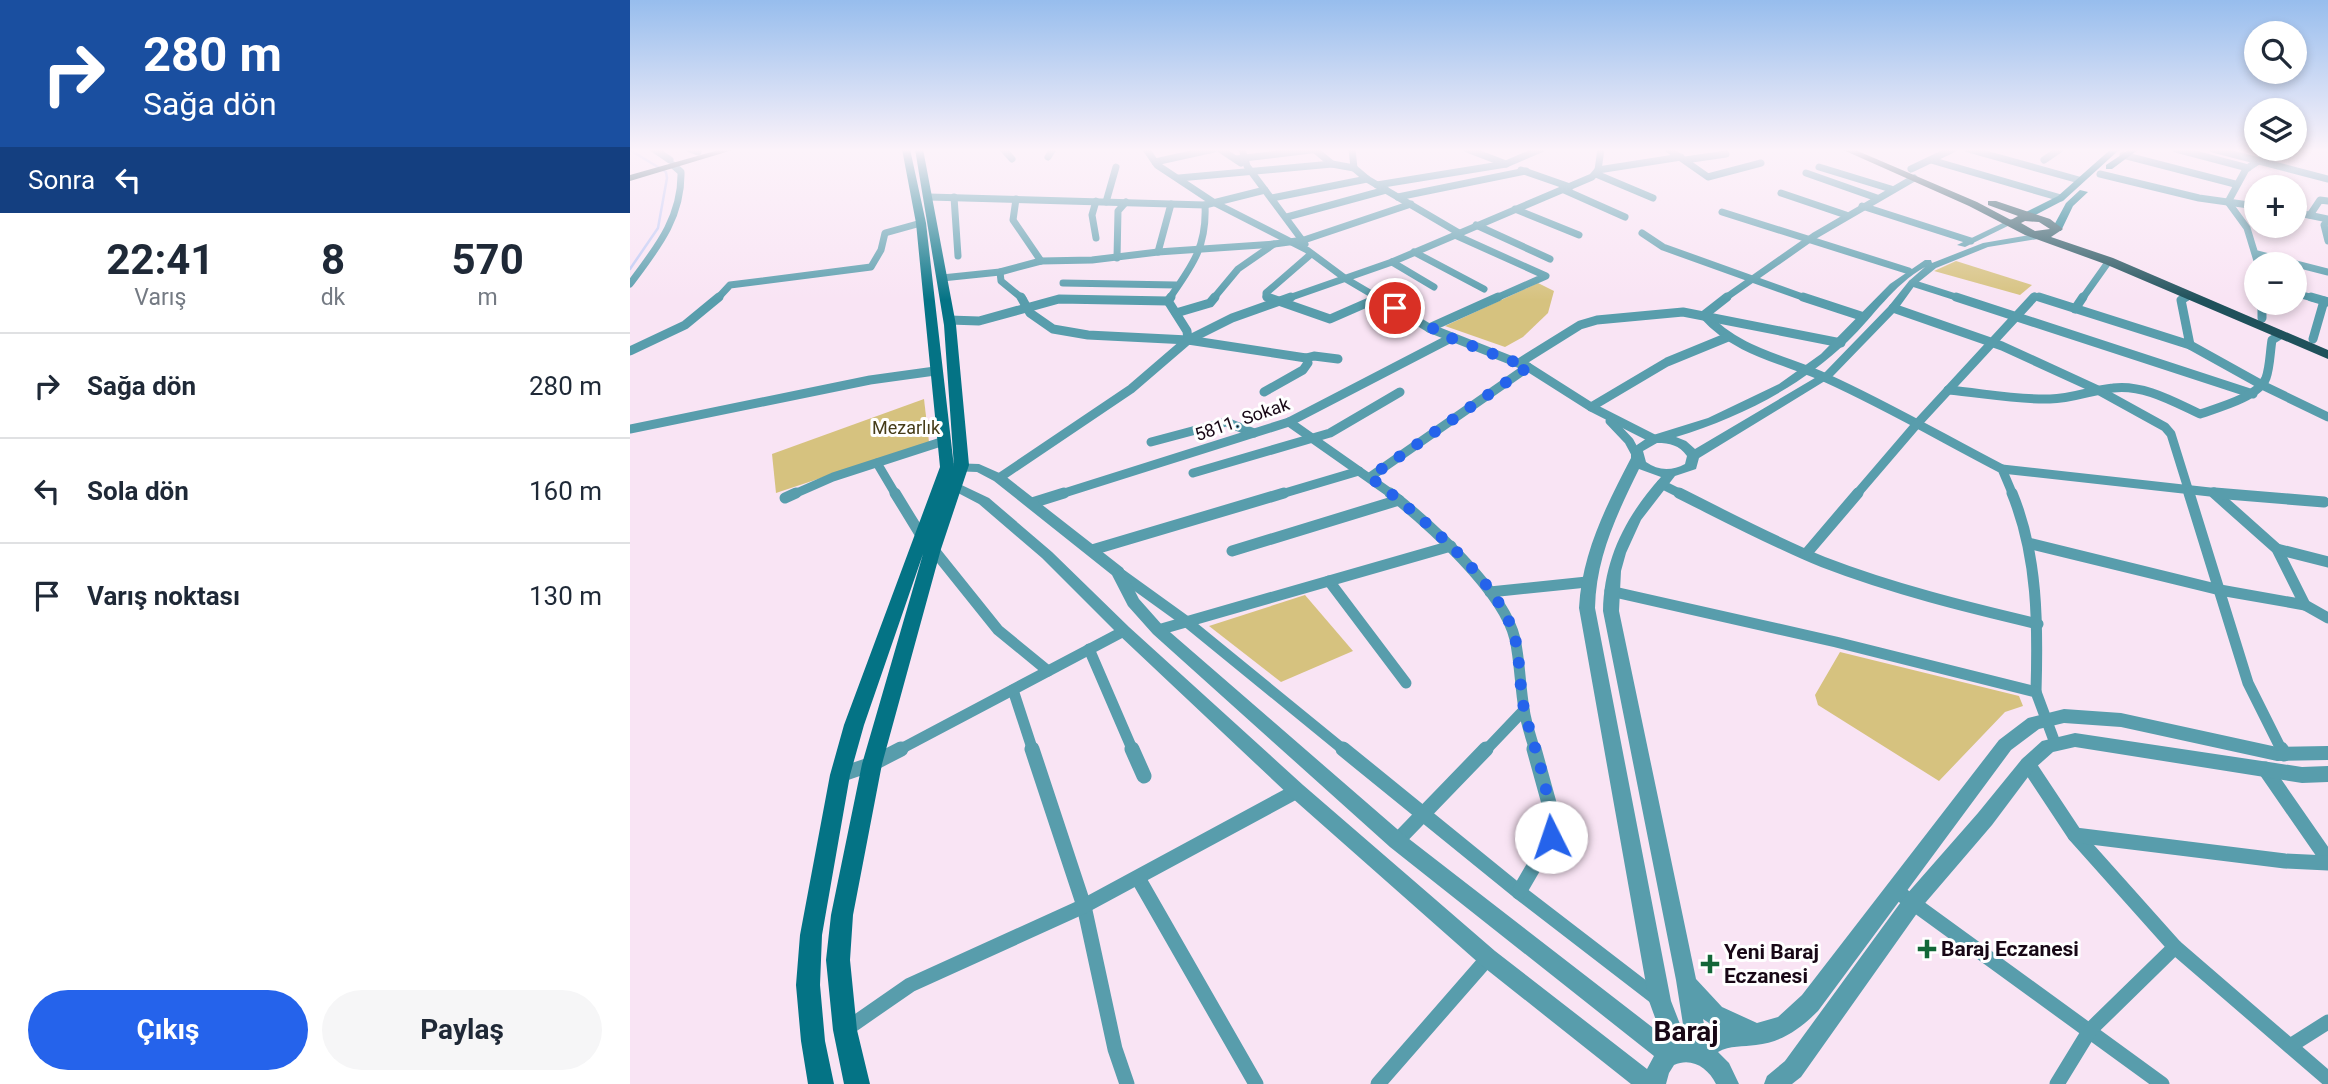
<!DOCTYPE html>
<html lang="tr">
<head>
<meta charset="utf-8">
<style>
	body { margin:0; font-family:Roboto,sans-serif; background:#f6f6f7; color:#1f2937; height:100vh; display:flex; flex-direction:column; font-size:26px; white-space:nowrap }
	* { box-sizing:border-box; margin:0 }
	p { font-size:23px; color:#747a83 }
	.icon { flex:none; width:38px; height:38px; fill:none; stroke:currentColor; stroke-width:2; stroke-linecap:round; stroke-linejoin:round }
	.map { position:relative; flex:1; overflow:hidden }
	.sheet { display:flex; flex-direction:column; background:#fff; width:630px }
	.sheet>* { flex:none }
	.guide { background:#1a4fa0; color:#fff; overflow:hidden }
	.tools { position:absolute; left:1614px; top:21px; display:grid; gap:14px }
	.tools a { display:grid; place-items:center; width:63px; height:63px; border-radius:50%; background:#fff; box-shadow:0 4px 10px #0003; font-size:35px }
	.pin { position:absolute; display:grid; place-items:center; width:60px; height:60px; color:#fff; margin:-30px; border:4px solid #fff; border-radius:50%; box-shadow:0 2px 7px #0007 }
	.me { position:absolute; width:77px; margin:-38px; rotate:356deg; stroke-linejoin:round; filter:drop-shadow(0 0 5px #0008) }
	.turn { display:flex; align-items:center; gap:24px; height:147px; padding:0 28px; font-size:32px }
	.turn .icon { width:91px; height:91px; stroke-width:2.5 }
	.turn b { display:block; font-size:49px; line-height:60px }
	.then { display:flex; align-items:center; height:66px; padding:0 28px; background:#0003; gap:14px; font-size:26px }
	.eta { display:flex; justify-content:space-evenly; align-items:center; height:119px; text-align:center }
	.eta b { font-size:42px; font-weight:700; line-height:49px }
	.action { display:flex; gap:14px; margin-top:auto; padding:14px 28px }
	.action a { flex:1; height:80px; border-radius:42px; background:#2563eb; color:#fff; font-size:28px; font-weight:700; line-height:80px; text-align:center }
	.action a+a { background:#f6f6f7; color:#1f2937 }
	ul { padding:0; list-style:none }
	li { display:flex; align-items:center; gap:21px; height:105px; padding:0 28px; border-top:2px solid #e0e1e3 }
	li div { flex:1 }
	li b { display:block; font-size:26px }
	li em { font-style:normal }
	main { display:flex; flex:1; min-height:0 }
	.map>svg:first-child { display:block }
	.green { fill:#d6c27f }
	.lines { fill:none; stroke-linecap:round; stroke-linejoin:round }
	.stream { stroke:#becaf5; stroke-width:2.5 }
	.minor-far3 { stroke:#589dac; stroke-width:7 }
	.minor-far2 { stroke:#589dac; stroke-width:9 }
	.minor-far1 { stroke:#589dac; stroke-width:11 }
	.minor { stroke:#589dac; stroke-width:15 }
	.tertiary { fill:#589dac; fill-rule:evenodd }
	.secondary { fill:#047385; fill-rule:evenodd }
	.primary { fill:#1f515b; fill-rule:evenodd }
	.route { stroke:#2563eb; stroke-width:12; stroke-dasharray:0 21.6 }
	.poi-dot { fill:#126738; stroke:#fff; stroke-width:2.5 }
	.labels { text-anchor:middle; dominant-baseline:central; stroke-width:6; stroke-linejoin:round; paint-order:stroke }
	.street-label { font-size:18px; fill:#180816; stroke:#fff }
	.park-label { font-size:18px; fill:#463c19; stroke:#fff }
	.near-poi-label { font-size:21px; font-weight:bold; fill:#180816; stroke:#fff; text-anchor:start }
	.near-district-label { font-size:28px; font-weight:bold; fill:#180816; stroke:#fff }
</style>
</head>
<body>
<main>
<section class="sheet">
<div class="guide">
<div class="turn"><svg class="icon" aria-label="right" viewBox="0 0 24 24"><path d="M7 20v-9h11M14 6l5 5-5 5"/></svg><div><b>280 m</b>Sağa dön</div></div>
<div class="then">Sonra<svg class="icon" aria-label="left" viewBox="0 0 24 24"><path d="M17 20v-9H6M10 6l-5 5 5 5"/></svg></div>
</div>
<div class="eta">
<div><b>22:41</b><p>Varış</p></div>
<div><b>8</b><p>dk</p></div>
<div><b>570</b><p>m</p></div>
</div>
<ul>
<li><svg class="icon" aria-label="right" viewBox="0 0 24 24"><path d="M7 20v-9h11M14 6l5 5-5 5"/></svg><div><b>Sağa dön</b></div><em>280 m</em></li>
<li><svg class="icon" aria-label="left" viewBox="0 0 24 24"><path d="M17 20v-9H6M10 6l-5 5 5 5"/></svg><div><b>Sola dön</b></div><em>160 m</em></li>
<li><svg class="icon" aria-label="arrive" viewBox="0 0 24 24"><path d="M6 21V4h12l-3 4 3 4H6"/></svg><div><b>Varış noktası</b></div><em>130 m</em></li>
</ul>
<div class="action"><a>Çıkış</a><a>Paylaş</a></div>
</section>
<div class="map">
<svg width="1698" height="1084" viewBox="0 0 1698 1084">
	<rect width="100%" height="100%" fill="#f9e4f4"/>
	<g class="green">
		<path d="M 1326,261 L 1402,285 L 1390,295 L 1304,271 Z"/>
		<path d="M 908,283 L 924,291 L 918,313 L 893,337 L 875,347 L 815,326 Z"/>
		<path d="M 294,399 L 299,442 L 146,493 L 142,454 Z"/>
		<path d="M 675,595 L 723,651 L 651,682 L 579,626 Z"/>
		<path d="M 1210,652 L 1389,696 L 1393,706 L 1375,712 L 1309,781 L 1188,705 L 1185,695 Z"/>
	</g>
	<g class="lines">
		<path class="stream" d="M 0,150 L 36,172 L 37,178 L 28,228 L 0,269"/>
		<g class="minor-far3">
			<path d="M 24,149 L 40,160"/>
			<path d="M 60,149 L 68,152"/>
			<path d="M 373,149 L 382,159"/>
			<path d="M 516,149 L 527,165 L 583,202 L 677,250 L 716,279 L 750,299"/>
			<path d="M 590,149 L 611,163"/>
			<path d="M 612,149 L 617,166 L 675,244"/>
			<path d="M 684,149 L 702,164 L 724,168"/>
			<path d="M 722,149 L 724,168 L 737,179 L 829,233"/>
			<path d="M 837,149 L 876,164"/>
			<path d="M 1038,149 L 1078,177 L 1131,163"/>
			<path d="M 1338,149 L 1449,180"/>
			<path d="M 1546,149 L 1618,168"/>
			<path d="M 1583,149 L 1698,179"/>
			<path d="M 1493,155 L 1605,184"/>
			<path d="M 418,157 L 423,149"/>
			<path d="M 606,159 L 689,149"/>
			<path d="M 1055,160 L 1096,154"/>
			<path d="M 1301,160 L 1431,198"/>
			<path d="M 1414,160 L 1430,149"/>
			<path d="M 525,162 L 584,149"/>
			<path d="M 1189,167 L 1261,189"/>
			<path d="M 1281,169 L 1323,149"/>
			<path d="M 891,170 L 940,187"/>
			<path d="M 968,170 L 1051,157"/>
			<path d="M 1176,173 L 1247,198"/>
			<path d="M 966,174 L 1023,198"/>
			<path d="M 1470,174 L 1569,198 L 1626,206"/>
			<path d="M 549,178 L 702,164"/>
			<path d="M 747,185 L 876,164 L 911,149"/>
			<path d="M 932,189 L 995,217"/>
			<path d="M 1151,193 L 1216,215"/>
			<path d="M 299,197 L 575,205 L 635,190"/>
			<path d="M 324,197 L 328,256"/>
			<path d="M 768,197 L 896,171"/>
			<path d="M 642,198 L 737,179"/>
			<path d="M 386,199 L 383,220 L 411,261"/>
			<path d="M 466,201 L 462,215 L 466,238"/>
			<path d="M 476,202 L 486,167"/>
			<path d="M 1232,206 L 1341,241"/>
			<path d="M 885,209 L 949,235"/>
			<path d="M 1092,212 L 1279,271"/>
			<path d="M 1664,212 L 1698,219"/>
			<path d="M 1680,215 L 1690,200 L 1698,201"/>
			<path d="M 657,217 L 756,190"/>
			<path d="M 1698,220 L 1694,225 L 1698,241"/>
			<path d="M 846,225 L 920,259"/>
			<path d="M 1012,233 L 1033,247 L 1178,299"/>
			<path d="M 825,235 L 916,276 L 864,299"/>
			<path d="M 528,252 L 541,204"/>
			<path d="M 784,252 L 854,289"/>
			<path d="M 1627,254 L 1698,272"/>
			<path d="M 487,258 L 488,211 L 496,202"/>
			<path d="M 762,262 L 804,287"/>
			<path d="M 1628,264 L 1617,228 L 1598,202 L 1616,169 L 1647,149"/>
			<path d="M 370,272 L 371,281 L 393,299"/>
			<path d="M 312,278 L 370,272 L 411,261 L 462,260 L 528,252 L 644,244"/>
			<path d="M 433,283 L 546,285"/>
			<path d="M 1282,283 L 1332,299"/>
			<path d="M 0,284 C 26,249 52,218 51,172 L 43,165"/>
			<path d="M 1664,293 L 1687,299"/>
			<path d="M 87,299 L 100,285 L 241,267 L 251,250 L 255,233 L 291,223"/>
			<path d="M 429,299 L 435,299"/>
			<path d="M 539,299 C 562,266 577,247 575,205"/>
			<path d="M 583,299 L 608,269 L 644,244 L 674,240 L 781,204"/>
			<path d="M 642,299 L 636,297 L 636,293 L 681,254"/>
			<path d="M 656,299 L 762,262 L 962,177 L 968,170 L 971,149"/>
			<path d="M 745,299 L 748,298"/>
			<path d="M 1094,299 L 1184,236 L 1284,178"/>
			<path d="M 1402,299 L 1405,296 L 1415,299"/>
			<path d="M 1452,299 L 1479,261"/>
			<path d="M 1553,299 L 1559,296"/>
		</g>
		<g class="minor-far2">
			<path d="M 391,297 L 400,313 L 423,329 L 458,335 L 558,340 L 676,358 L 684,356 L 708,359"/>
			<path d="M 541,297 L 538,301 L 557,331 L 558,340"/>
			<path d="M 637,297 L 700,319 L 748,298"/>
			<path d="M 747,297 L 799,328 L 898,367 L 961,407 L 1024,439"/>
			<path d="M 1097,297 L 1074,315 C 1107,352 1154,359 1196,378 C 1256,405 1314,439 1372,469 L 1383,495"/>
			<path d="M 1173,297 L 1234,317"/>
			<path d="M 1326,297 L 1623,394"/>
			<path d="M 1409,297 L 1560,345 L 1551,300 L 1556,297"/>
			<path d="M 1681,297 L 1698,302"/>
			<path d="M 1632,303 L 1632,318"/>
			<path d="M 1263,308 L 1372,346 L 1468,390 L 1535,427 L 1541,434 L 1560,495"/>
			<path d="M 1445,309 L 1453,297"/>
			<path d="M 546,313 L 580,303 L 585,297"/>
			<path d="M 319,320 L 349,321 L 429,299 L 538,301"/>
			<path d="M 799,328 L 868,297"/>
			<path d="M 1683,339 L 1694,301"/>
			<path d="M 1560,345 L 1632,385 L 1698,417"/>
			<path d="M 0,351 L 55,325 L 89,297"/>
			<path d="M 889,363 L 950,325 L 967,320 L 1053,312 L 1211,343"/>
			<path d="M 1318,390 C 1352,393 1386,400 1420,399 C 1442,399 1462,390 1483,388 C 1513,384 1544,402 1570,414 C 1587,408 1629,397 1636,378 C 1640,367 1640,352 1642,340 L 1650,335"/>
			<path d="M 634,392 L 673,370 L 678,363 L 676,358"/>
			<path d="M 961,407 L 1037,362 L 1098,337"/>
			<path d="M 980,421 L 999,441 L 1006,454"/>
			<path d="M 659,422 L 763,495"/>
			<path d="M 0,429 L 240,380 L 305,371"/>
			<path d="M 521,442 L 596,422 L 624,433"/>
			<path d="M 247,463 L 266,495"/>
			<path d="M 1372,469 L 1607,495"/>
			<path d="M 563,473 L 700,433 L 770,392"/>
			<path d="M 740,477 L 898,367"/>
			<path d="M 369,478 L 501,389 L 558,340 L 602,318 L 661,297"/>
			<path d="M 1031,484 L 1053,495"/>
			<path d="M 1583,492 L 1586,495"/>
			<path d="M 162,495 L 203,477 L 314,441"/>
			<path d="M 428,495 L 659,422 L 821,338"/>
			<path d="M 648,495 L 729,471"/>
			<path d="M 1226,495 L 1286,425 L 1404,297"/>
		</g>
		<g class="minor-far1">
			<path d="M 265,493 L 292,537"/>
			<path d="M 760,493 C 798,523 874,591 885,639 C 890,662 890,686 894,709 C 896,723 901,737 905,751"/>
			<path d="M 1049,493 C 1097,517 1144,542 1193,562 C 1263,589 1336,607 1408,624"/>
			<path d="M 1382,493 C 1408,556 1408,625 1406,692"/>
			<path d="M 1559,493 L 1618,683 L 1652,751"/>
			<path d="M 1584,493 L 1647,549 L 1675,605 L 1698,618"/>
			<path d="M 1585,493 L 1694,502"/>
			<path d="M 155,498 L 166,493"/>
			<path d="M 402,503 L 434,493"/>
			<path d="M 1398,543 L 1590,590 L 1675,605"/>
			<path d="M 303,549 L 368,630 L 418,671"/>
			<path d="M 1647,549 L 1698,562"/>
			<path d="M 462,550 L 654,493"/>
			<path d="M 602,551 L 769,500"/>
			<path d="M 1176,554 L 1228,493"/>
			<path d="M 489,573 L 557,622 L 715,751"/>
			<path d="M 699,581 L 776,683"/>
			<path d="M 980,591 L 1206,642 L 1406,692 L 1425,743"/>
			<path d="M 860,592 L 957,582"/>
			<path d="M 528,630 L 821,546"/>
			<path d="M 459,649 L 503,751"/>
			<path d="M 383,690 L 403,751"/>
			<path d="M 267,751 L 494,631"/>
			<path d="M 855,751 L 894,710"/>
		</g>
		<g class="minor">
			<path d="M 402,749 L 454,906 L 485,1049 L 497,1084"/>
			<path d="M 502,749 L 514,776"/>
			<path d="M 713,749 L 889,892 L 1028,999"/>
			<path d="M 1651,749 L 1654,754"/>
			<path d="M 1398,764 L 1445,835 L 1545,947 L 1698,1079"/>
			<path d="M 1635,769 L 1698,860"/>
			<path d="M 210,775 L 242,764 L 271,749"/>
			<path d="M 1445,835 L 1655,861 L 1698,863"/>
			<path d="M 767,841 L 856,749"/>
			<path d="M 508,878 L 626,1084"/>
			<path d="M 1265,890 L 1532,1084"/>
			<path d="M 889,892 L 921,837 L 922,814 L 904,749"/>
			<path d="M 215,1030 L 280,985 L 454,906 L 667,791"/>
			<path d="M 1660,1046 L 1698,1022"/>
			<path d="M 748,1084 L 858,958"/>
			<path d="M 1427,1084 L 1460,1030 L 1545,947"/>
		</g>
		<g class="tertiary">
			<path d="M 1381,219 L 1388,221 L 1335,247 L 1327,245 Z"/>
			<path d="M 1417,232 L 1420,233 L 1420,237 L 1358,247 L 1306,268 L 1285,285 L 1267,310 L 1203,376 L 1069,458 L 1066,469 L 1045,476 L 1011,520 L 996,553 L 991,571 L 989,611 L 1066,979 L 1092,1007 L 1127,1023 L 1148,1017 L 1172,995 L 1369,740 L 1398,718 L 1434,709 L 1491,713 L 1647,747 L 1698,746 L 1698,760 L 1647,761 L 1491,727 L 1434,723 L 1409,729 L 1381,750 L 1188,1011 C 1170,1029 1152,1042 1126,1045 C 1113,1047 1100,1045 1088,1052 L 1099,1063 L 1109,1084 L 1086,1084 C 1078,1068 1062,1057 1044,1065 L 1039,1073 L 1036,1084 L 1001,1084 L 851,965 L 661,797 L 489,635 L 412,558 L 349,504 L 309,483 L 316,479 L 321,480 L 359,498 L 422,552 L 499,627 L 673,785 L 865,951 L 1017,1069 L 1024,1056 L 760,847 L 523,634 L 498,606 L 482,575 L 364,481 L 347,472 L 320,471 L 314,467 L 320,463 L 349,464 L 374,475 L 493,568 L 509,599 L 533,626 L 774,835 L 1031,1034 L 1019,1001 L 949,608 C 952,553 976,506 1001,458 L 1001,449 L 1020,436 L 1078,418 L 1149,384 L 1191,354 L 1260,284 L 1295,260 L 1301,260 L 1302,263 L 1353,243 ZM 1295,267 L 1279,281 L 1259,306 L 1195,372 L 1065,449 L 1056,441 L 1046,437 C 1110,417 1169,388 1218,341 C 1244,316 1263,285 1295,267 ZM 1027,443 C 1040,443 1049,445 1057,456 L 1055,464 C 1042,471 1028,471 1016,462 L 1013,451 ZM 1009,469 L 1031,477 C 996,516 974,558 973,611 L 1046,980 L 1055,1037 L 1041,1001 L 965,608 C 966,557 987,514 1009,469 ZM 1073,1019 L 1088,1029 L 1076,1034 Z"/>
			<path d="M 1445,733 L 1672,767 L 1698,766 L 1698,782 L 1672,783 L 1445,747 L 1423,752 L 1404,769 L 1362,825 L 1290,909 L 1171,1077 L 1162,1084 L 1134,1084 L 1137,1076 L 1155,1061 L 1276,895 L 1348,813 L 1392,759 L 1412,741 Z"/>
		</g>
		<g class="secondary">
			<path d="M 272,149 L 280,149 L 296,223 L 324,467 L 314,325 L 285,149 L 293,149 L 326,325 L 339,465 L 311,549 L 252,764 L 223,915 L 220,960 L 227,1030 L 240,1084 L 214,1084 L 203,1030 L 196,960 L 201,915 L 232,764 L 293,554 L 234,725 L 220,775 L 192,935 L 190,985 L 195,1041 L 204,1084 L 178,1084 L 171,1041 L 166,985 L 170,935 L 200,775 L 214,725 L 310,467 L 286,223 Z"/>
			<path d="M 1481,149 L 1490,149 L 1434,200 L 1396,220 L 1388,220 L 1388,216 L 1428,196 Z"/>
			<path d="M 1500,149 L 1509,149 L 1482,169 L 1476,169 L 1476,165 Z"/>
			<path d="M 1450,190 L 1458,192 L 1443,206 L 1431,231 L 1423,231 L 1422,229 L 1436,203 Z"/>
		</g>
		<g class="primary">
			<path d="M 92,149 L 106,149 L 0,181 L 0,175 Z"/>
			<path d="M 1211,149 L 1223,149 L 1347,202 L 1381,220 L 1388,216 L 1358,205 L 1358,201 L 1366,201 L 1420,219 L 1433,229 L 1421,237 L 1483,258 L 1698,350 L 1698,359 L 1475,264 L 1395,235 L 1339,206 ZM 1395,221 L 1409,222 L 1420,229 L 1405,231 L 1391,223 Z"/>
		</g>
	</g>
	<linearGradient id="sky" x2="0" y2="1"><stop stop-color="#97bded"/><stop offset="0.5" stop-color="#fcf3fa"/><stop offset="1" stop-color="#fcf3fa" stop-opacity="0"/></linearGradient>
	<rect width="1698" height="300" fill="url(#sky)"/>
	<g class="lines">
		<path class="route" d="M 765,308 L 821,338 L 898,367 L 740,477 C 786,513 870,580 885,638 C 891,664 889,692 896,717 C 907,756 922,797 921,837"/>
	</g>
	<g class="poi-dot">
		<path d="M1293.5 938.5h7v7h7v7h-7v7h-7v-7h-7v-7h7z"/>
		<path d="M1076.5 953.5h7v7h7v7h-7v7h-7v-7h-7v-7h7z"/>
	</g>
	<g class="labels">
		<g class="street-label">
			<text transform="translate(612 419) rotate(-19)">5811. Sokak</text>
		</g>
		<g class="park-label">
			<text x="276" y="427">Mezarlık</text>
		</g>
		<g class="near-poi-label">
			<text x="1311" y="949">Baraj Eczanesi</text>
			<text x="1094" y="952">Yeni Baraj<tspan x="1094" dy="24">Eczanesi</tspan></text>
		</g>
		<g class="near-district-label">
			<text x="1056" y="1031">Baraj</text>
		</g>
	</g>
</svg>
<div class="tools">
<a><svg class="icon" aria-label="search" viewBox="0 0 24 24"><circle cx="10" cy="10" r="6"/><path d="M15 15l6 6"/></svg></a>
<a><svg class="icon" aria-label="layers" viewBox="0 0 24 24"><path d="M12 4l9 5-9 5-9-5zM3 14l9 5 9-5"/></svg></a>
<a>+</a>
<a>−</a>
</div>
<div class="pin" style="left:765px;top:308px;background:#d93025"><svg class="icon" aria-label="arrive" viewBox="0 0 24 24"><path d="M6 21V4h12l-3 4 3 4H6"/></svg></div>
<svg class="me" style="left:921px;top:837px" viewBox="-20 -20 40 40"><circle r="19" fill="#fff"/><path d="M0-13L10 11 0 6-10 11z" fill="#2563eb"/></svg>
</div>
</main>
</body>
</html>
